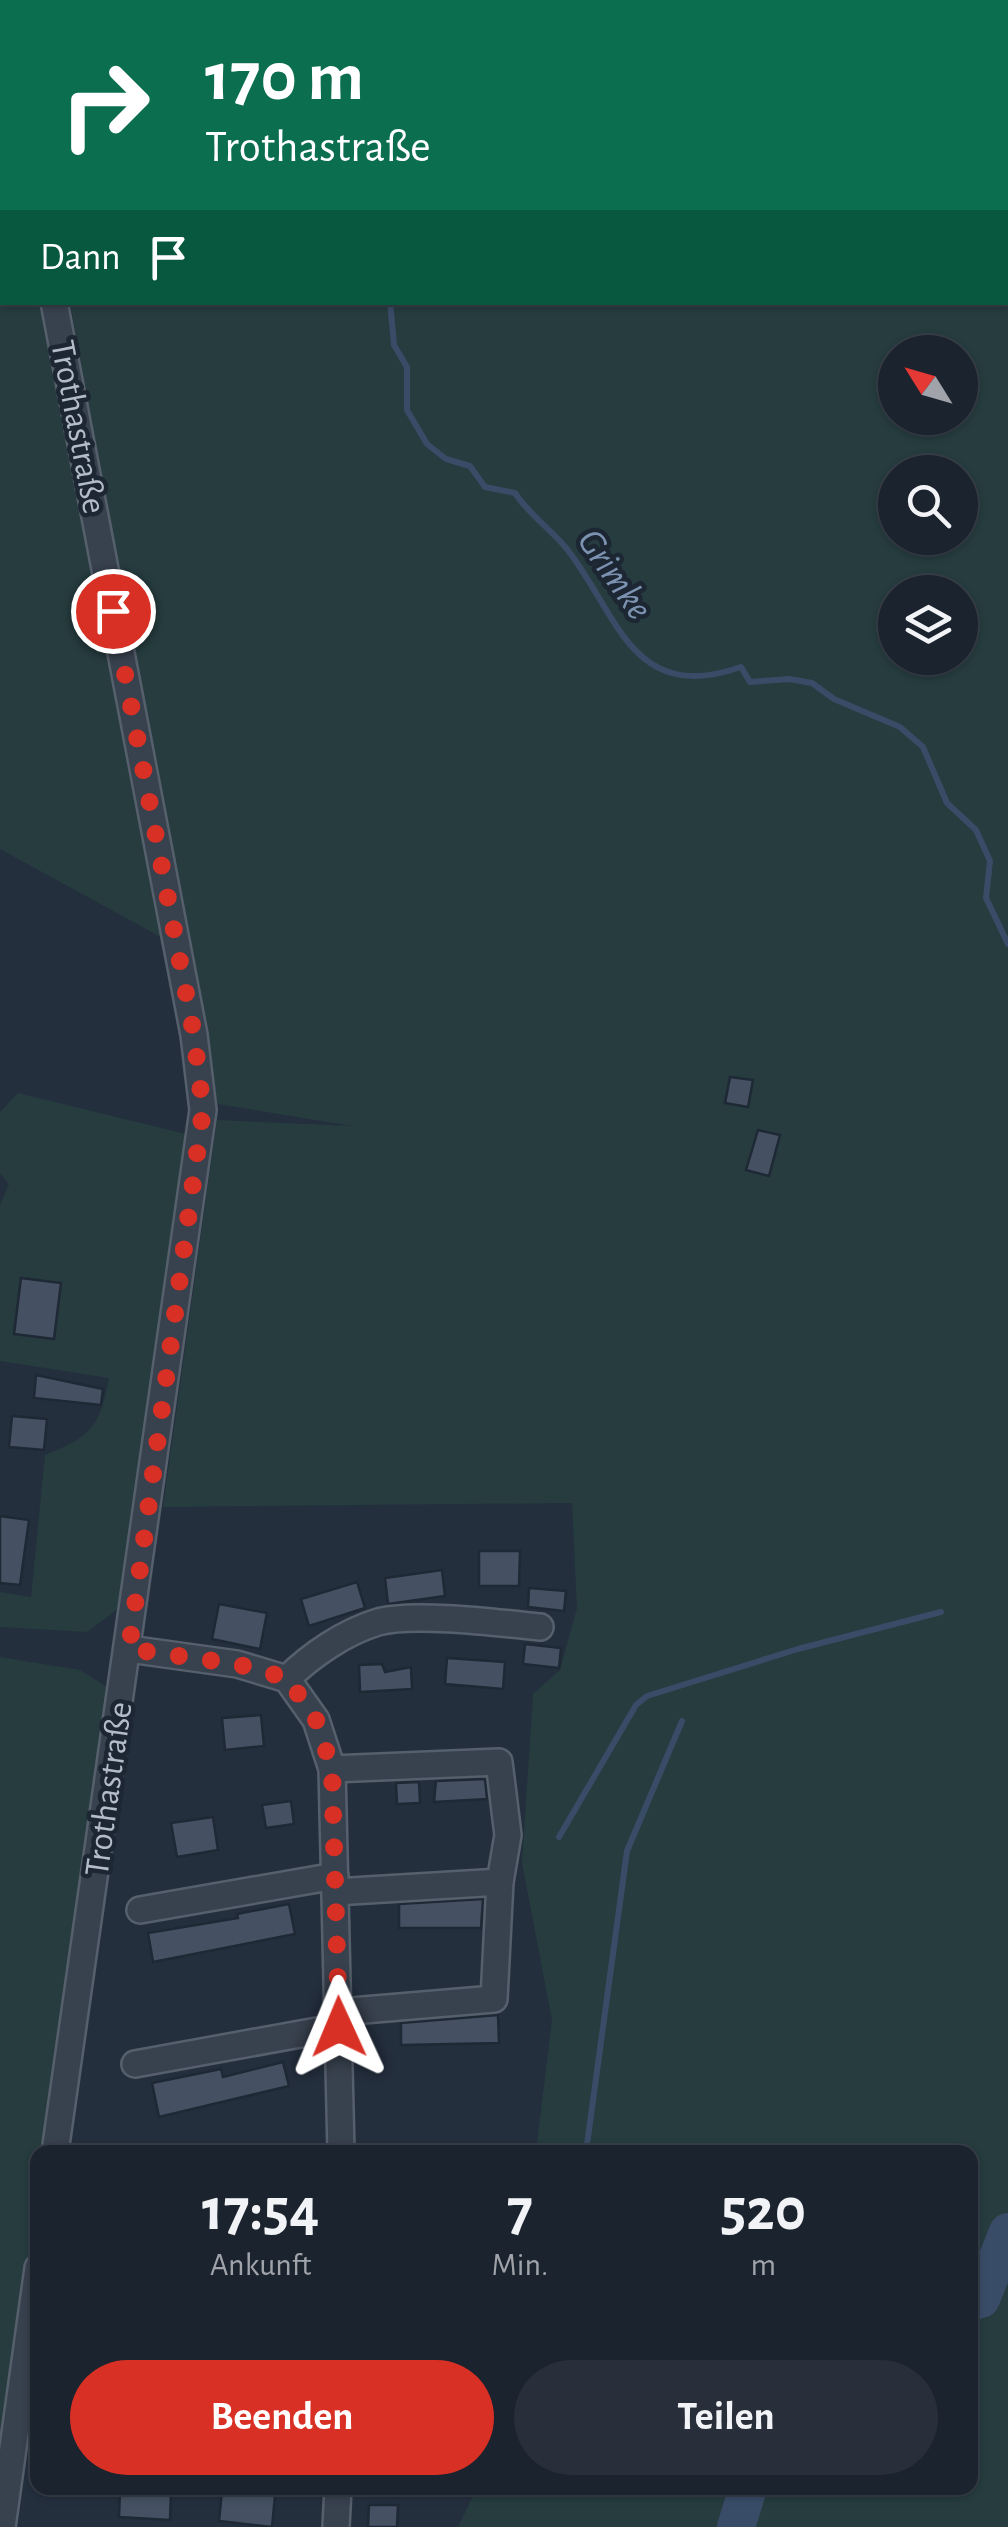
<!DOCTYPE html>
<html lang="de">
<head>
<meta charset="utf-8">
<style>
	body { margin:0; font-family:"Alegreya Sans",sans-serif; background:#282f3a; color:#f1f3f6; height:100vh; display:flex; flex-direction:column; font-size:38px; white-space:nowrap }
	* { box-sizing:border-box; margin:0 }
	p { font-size:32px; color:#a0a4aa }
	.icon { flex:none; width:55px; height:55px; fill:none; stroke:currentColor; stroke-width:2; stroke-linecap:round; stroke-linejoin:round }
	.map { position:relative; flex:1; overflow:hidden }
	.panel { position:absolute; left:30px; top:2145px; width:948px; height:350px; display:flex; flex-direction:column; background:#1b232e; border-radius:20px; box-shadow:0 2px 8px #0004,0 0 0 2px #39404a }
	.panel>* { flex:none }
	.banner { position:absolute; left:0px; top:0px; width:1010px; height:305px; box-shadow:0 2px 8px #0004,0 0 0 2px #39404a; background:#0b6e4f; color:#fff; overflow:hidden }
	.needle { width:65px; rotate:307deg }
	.controls { position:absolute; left:878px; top:335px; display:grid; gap:20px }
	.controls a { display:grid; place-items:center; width:100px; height:100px; border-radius:50%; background:#1b232e; box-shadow:0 2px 8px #0004,0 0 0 2px #39404a; font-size:50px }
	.pin { position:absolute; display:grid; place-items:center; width:85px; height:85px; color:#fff; margin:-42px; border:5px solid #fff; border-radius:50%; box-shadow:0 2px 10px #0007 }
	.me { position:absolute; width:110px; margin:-55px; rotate:359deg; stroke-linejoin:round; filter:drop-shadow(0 0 8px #0008) }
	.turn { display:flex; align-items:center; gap:35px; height:210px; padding:0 40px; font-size:45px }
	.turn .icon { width:130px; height:130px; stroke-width:2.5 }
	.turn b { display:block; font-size:70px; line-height:85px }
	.then { display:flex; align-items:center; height:95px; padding:0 40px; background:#0003; gap:20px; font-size:38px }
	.eta { display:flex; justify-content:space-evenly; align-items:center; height:170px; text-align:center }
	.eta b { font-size:60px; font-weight:600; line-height:70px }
	.primary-button { display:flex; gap:20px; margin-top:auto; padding:20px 40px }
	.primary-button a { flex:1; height:115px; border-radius:60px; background:#d93025; color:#fff; font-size:40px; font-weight:600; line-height:115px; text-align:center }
	.primary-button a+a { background:#282f3a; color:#f1f3f6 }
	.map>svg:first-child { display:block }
	.green { fill:#263c3f; fill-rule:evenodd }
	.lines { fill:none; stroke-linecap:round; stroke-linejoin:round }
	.stream { stroke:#394c67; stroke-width:6 }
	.river { stroke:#394c67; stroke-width:38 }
	.building { fill:#455162; stroke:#1f2835; stroke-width:2.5 }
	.minor-casing { stroke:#565f6c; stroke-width:30 }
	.minor { stroke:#38414e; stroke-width:25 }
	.route { stroke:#d93025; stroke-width:18; stroke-dasharray:0 32.4 }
	.labels { text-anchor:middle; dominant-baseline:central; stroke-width:9; stroke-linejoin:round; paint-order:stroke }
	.street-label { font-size:35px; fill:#b4bcc9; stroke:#1d2633 }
	.water-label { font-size:38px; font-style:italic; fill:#7c92b1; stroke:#1d2633 }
</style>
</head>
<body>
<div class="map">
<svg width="1008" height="2527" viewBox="0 0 1008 2527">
	<rect width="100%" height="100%" fill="#242f3e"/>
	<g class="green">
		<path d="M 14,0 L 486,0 L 479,2 Z"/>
		<path d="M 652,0 L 1008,0 L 1008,2527 L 458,2527 L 477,2488 L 970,2488 L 970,2152 L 536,2152 L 552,2020 L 522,1863 L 533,1694 L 560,1670 L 577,1608 L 572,1503 L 163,1507 L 217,1120 L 352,1126 L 218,1104 L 70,303 L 1008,302 L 1008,2 L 636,2 ZM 895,352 L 960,352 L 960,418 L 895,418 ZM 895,472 L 960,472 L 960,538 L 895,538 ZM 895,592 L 960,592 L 960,658 L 895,658 Z"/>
		<path d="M 0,85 L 2,302 L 44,303 L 168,941 L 0,849 Z"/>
		<path d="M 18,1093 L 190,1135 L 123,1605 L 87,1632 L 0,1627 L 0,1592 L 31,1597 L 45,1455 C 92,1436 99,1428 109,1378 L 0,1361 L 0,1205 L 9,1184 L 0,1173 L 0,1112 Z"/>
		<path d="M 0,1657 L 80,1670 L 113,1691 L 45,2152 L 38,2152 L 37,2201 L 0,2456 Z"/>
	</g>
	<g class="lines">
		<g class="stream">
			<path d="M 263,0 L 265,2"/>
			<path d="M 390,302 L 394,345 L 407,367 L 407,410 L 427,444 L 446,459 L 470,466 L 485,487 L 515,493 C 530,516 550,528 567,549 C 619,616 632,705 741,667 L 750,682 L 789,679 L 812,683 L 834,699 L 900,727 L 923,747 L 947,803 L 976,830 L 990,861 L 986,898 L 1008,944"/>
			<path d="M 559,1837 L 636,1705 L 647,1696 L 798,1649 L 941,1612"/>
			<path d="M 586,2152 L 627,1851 L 682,1721"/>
		</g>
		<g class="river">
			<path d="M 970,2302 L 981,2299 L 1008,2232"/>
			<path d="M 736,2527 L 748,2488"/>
		</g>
	</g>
	<g class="building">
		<path d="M 730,1077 L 753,1080 L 748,1107 L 725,1103 Z"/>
		<path d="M 758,1130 L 780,1135 L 769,1176 L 746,1170 Z"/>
		<path d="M 21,1278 L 61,1283 L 54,1339 L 14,1334 Z"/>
		<path d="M 36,1375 L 103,1389 L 101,1405 L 34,1398 Z"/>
		<path d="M 12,1416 L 47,1419 L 44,1450 L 9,1447 Z"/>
		<path d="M 0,1516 L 29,1520 L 20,1585 L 0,1583 Z"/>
		<path d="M 479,1551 L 520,1551 L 519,1586 L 479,1586 Z"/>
		<path d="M 442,1570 L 445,1596 L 388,1604 L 385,1578 Z"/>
		<path d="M 357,1582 L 365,1608 L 309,1626 L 301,1599 Z"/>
		<path d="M 529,1588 L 566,1591 L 564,1611 L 528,1607 Z"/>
		<path d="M 219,1604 L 267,1613 L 260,1649 L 212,1639 Z"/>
		<path d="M 525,1644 L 561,1648 L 559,1668 L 523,1664 Z"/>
		<path d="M 447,1658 L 505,1662 L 503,1689 L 445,1684 Z"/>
		<path d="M 382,1664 L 385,1672 L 411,1667 L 412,1689 L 360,1692 L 359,1665 Z"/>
		<path d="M 261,1715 L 264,1746 L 225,1750 L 222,1718 Z"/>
		<path d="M 485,1779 L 487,1799 L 434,1802 L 436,1781 Z"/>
		<path d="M 419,1782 L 420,1803 L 397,1804 L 396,1783 Z"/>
		<path d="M 291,1801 L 294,1824 L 266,1828 L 262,1805 Z"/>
		<path d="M 213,1817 L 218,1850 L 177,1857 L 171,1823 Z"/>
		<path d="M 483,1899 L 481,1928 L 399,1928 L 399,1904 Z"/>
		<path d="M 289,1904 L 295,1934 L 153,1962 L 148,1933 L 238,1918 L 237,1914 Z"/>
		<path d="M 498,2015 L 499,2043 L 401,2045 L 401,2023 Z"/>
		<path d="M 283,2062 L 289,2086 L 159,2117 L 152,2083 L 221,2069 L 223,2077 Z"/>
		<path d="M 120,2489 L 171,2492 L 170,2520 L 119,2517 Z"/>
		<path d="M 222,2491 L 275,2496 L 272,2527 L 219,2521 Z"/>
		<path d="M 369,2505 L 398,2505 L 397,2527 L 368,2527 Z"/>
	</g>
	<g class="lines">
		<g class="minor-casing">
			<g id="minor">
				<path d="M 1,0 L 2,9"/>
				<path d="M 519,2 L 527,0"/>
				<path d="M 54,302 L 194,1035 L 203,1110 L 55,2152"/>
				<path d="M 129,1649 L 237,1664 L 287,1679 L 316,1720 L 332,1769 L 341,2152"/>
				<path d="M 287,1679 C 311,1655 345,1632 378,1622 C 413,1612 501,1623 540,1627"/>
				<path d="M 332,1769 L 499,1762 L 508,1835 L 500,1882 L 494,1999 L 340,2012"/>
				<path d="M 335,1892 L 500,1882"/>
				<path d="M 140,1910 L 335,1876"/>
				<path d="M 135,2064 L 339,2027"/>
				<path d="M 2,2527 L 38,2268"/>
				<path d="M 336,2527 L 338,2488"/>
			</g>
		</g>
		<use href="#minor" class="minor"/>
	</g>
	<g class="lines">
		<path class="route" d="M 113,611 L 194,1035 L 203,1110 L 129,1649 L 237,1664 L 287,1678 L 316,1720 L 332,1769 L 339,2027"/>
	</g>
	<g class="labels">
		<g class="street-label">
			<text transform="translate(78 427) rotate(79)">Trothastraße</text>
			<text transform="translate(109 1789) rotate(-82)">Trothastraße</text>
		</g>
		<g class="water-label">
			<text transform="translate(614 575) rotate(55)">Grimke</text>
		</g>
	</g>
</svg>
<div class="controls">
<a><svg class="needle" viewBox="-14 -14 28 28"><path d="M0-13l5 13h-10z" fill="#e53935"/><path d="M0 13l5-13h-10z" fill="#a0a4aa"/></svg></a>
<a><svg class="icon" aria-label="search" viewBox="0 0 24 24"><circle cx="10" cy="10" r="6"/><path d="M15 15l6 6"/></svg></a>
<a><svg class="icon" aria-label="layers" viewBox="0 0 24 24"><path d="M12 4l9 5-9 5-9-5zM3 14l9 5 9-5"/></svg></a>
</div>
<div class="pin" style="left:113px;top:611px;background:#d93025"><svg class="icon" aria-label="arrive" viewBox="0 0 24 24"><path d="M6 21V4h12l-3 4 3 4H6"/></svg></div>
<svg class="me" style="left:339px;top:2027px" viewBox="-20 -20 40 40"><path d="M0-17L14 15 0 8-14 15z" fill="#d93025" stroke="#fff" stroke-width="4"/></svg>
<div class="banner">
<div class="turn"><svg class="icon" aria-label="right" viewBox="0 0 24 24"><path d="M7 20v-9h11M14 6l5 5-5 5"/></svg><div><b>170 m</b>Trothastraße</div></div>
<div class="then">Dann<svg class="icon" aria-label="arrive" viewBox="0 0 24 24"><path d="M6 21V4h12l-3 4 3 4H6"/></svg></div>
</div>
<section class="panel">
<div class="eta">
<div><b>17:54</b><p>Ankunft</p></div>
<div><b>7</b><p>Min.</p></div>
<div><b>520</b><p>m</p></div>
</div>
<div class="primary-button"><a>Beenden</a><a>Teilen</a></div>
</section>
</div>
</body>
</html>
